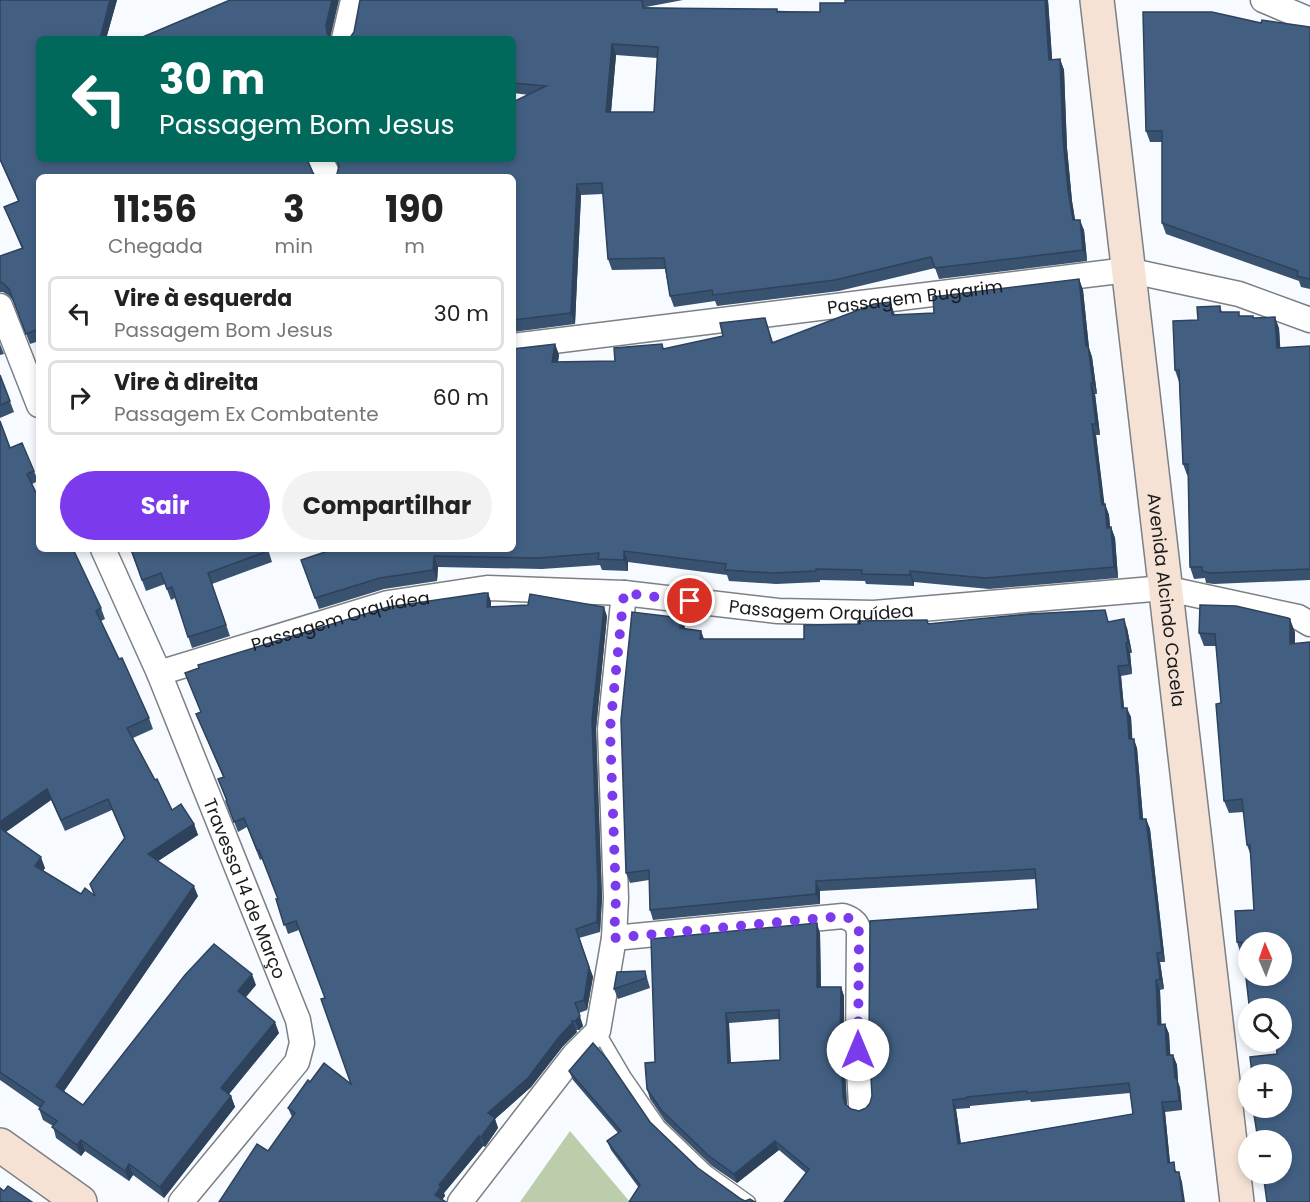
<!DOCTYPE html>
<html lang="pt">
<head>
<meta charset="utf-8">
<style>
	body { margin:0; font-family:Poppins,sans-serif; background:#f2f2f2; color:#222; height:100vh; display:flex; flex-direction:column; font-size:22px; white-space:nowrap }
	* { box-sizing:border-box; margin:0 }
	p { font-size:20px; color:#767676 }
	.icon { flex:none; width:33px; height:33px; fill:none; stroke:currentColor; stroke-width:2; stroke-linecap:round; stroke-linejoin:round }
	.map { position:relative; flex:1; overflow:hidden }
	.side { position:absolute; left:36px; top:174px; width:480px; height:378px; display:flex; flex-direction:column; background:#fff; border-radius:9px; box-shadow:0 3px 9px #0003 }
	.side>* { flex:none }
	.top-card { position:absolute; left:36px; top:36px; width:480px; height:126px; border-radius:9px; box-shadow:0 3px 9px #0003; background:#00695c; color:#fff; overflow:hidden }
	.needle { width:39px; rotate:358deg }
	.tools { position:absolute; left:1238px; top:932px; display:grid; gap:12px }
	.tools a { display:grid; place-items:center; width:54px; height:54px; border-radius:50%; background:#fff; box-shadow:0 3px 9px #0003; font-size:30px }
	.pin { position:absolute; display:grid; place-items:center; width:51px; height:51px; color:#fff; margin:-26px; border:3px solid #fff; border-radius:50%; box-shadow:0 2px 6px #0007 }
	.me { position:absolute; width:66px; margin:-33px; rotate:0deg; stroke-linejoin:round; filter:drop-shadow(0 0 4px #0008) }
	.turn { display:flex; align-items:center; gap:21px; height:126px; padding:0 24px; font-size:27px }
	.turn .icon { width:78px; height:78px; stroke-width:2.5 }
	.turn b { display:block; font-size:42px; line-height:51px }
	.eta { display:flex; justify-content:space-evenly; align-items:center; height:102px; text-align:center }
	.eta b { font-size:36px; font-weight:700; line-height:42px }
	.button { display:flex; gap:12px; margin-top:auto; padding:12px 24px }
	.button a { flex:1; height:69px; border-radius:36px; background:#7c3aed; color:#fff; font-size:24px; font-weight:700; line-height:69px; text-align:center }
	.button a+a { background:#f2f2f2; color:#222 }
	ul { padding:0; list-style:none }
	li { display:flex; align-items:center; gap:18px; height:75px; margin:0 12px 9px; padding:0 12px; border:3px solid #e0e0e0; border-radius:9px }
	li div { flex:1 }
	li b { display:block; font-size:22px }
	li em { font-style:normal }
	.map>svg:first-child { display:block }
	.green { fill:#bbcdaa }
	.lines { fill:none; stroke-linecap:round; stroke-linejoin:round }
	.lane-casing { stroke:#7c8084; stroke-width:15 }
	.street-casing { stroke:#7c8084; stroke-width:27 }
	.secondary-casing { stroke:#7c8084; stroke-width:36 }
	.lane { stroke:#fff; stroke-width:12 }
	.street { stroke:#fff; stroke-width:24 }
	.secondary { stroke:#f5e2d4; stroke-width:33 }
	.wall { fill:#395270; fill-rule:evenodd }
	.shaded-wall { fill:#2e425b }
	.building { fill:#425f82; stroke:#2e425b; stroke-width:1.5; fill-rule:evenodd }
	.route { stroke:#7c3aed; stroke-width:10; stroke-dasharray:0 18 }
	.labels { text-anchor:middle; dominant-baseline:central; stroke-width:6; stroke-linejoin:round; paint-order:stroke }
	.street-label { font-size:18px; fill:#191a1c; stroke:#f7fbff }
</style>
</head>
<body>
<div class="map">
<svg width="1310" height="1202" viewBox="0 0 1310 1202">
	<rect width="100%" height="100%" fill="#f7fbff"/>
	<path class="green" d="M 570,1131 L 630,1202 L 520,1202 Z"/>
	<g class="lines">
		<g class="lane-casing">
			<path id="lane" d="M 598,1031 L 625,1077 L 659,1126 L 707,1172 L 749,1202"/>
		</g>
		<g class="street-casing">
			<g id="street">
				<path d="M 1263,0 L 1310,20"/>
				<path d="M 344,39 L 353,0"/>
				<path d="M 320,159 L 329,177"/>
				<path d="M 0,306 L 39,405"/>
				<path id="s1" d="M 513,346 L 1127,270 L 1239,294 L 1310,320"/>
				<path id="s2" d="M 103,549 L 159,673 L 298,1020 L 302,1043 L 297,1062 L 181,1202"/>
				<path id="s3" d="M 159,673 L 388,603 L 487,588 L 624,593 L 778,611 L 874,613 L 1164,588 L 1298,617 L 1310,624"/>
				<path d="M 614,938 L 843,916 C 853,919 858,923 859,933 L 858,1050 L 861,1106"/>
				<path d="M 460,1202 L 574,1055 L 598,1031 L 614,938 L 616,898 L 610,729 L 624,593"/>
			</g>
		</g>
		<g class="secondary-casing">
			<g id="secondary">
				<path id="s4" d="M 1097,0 L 1237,1202"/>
				<path d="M 0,1145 L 80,1202"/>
			</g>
		</g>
		<use href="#lane" class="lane"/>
		<use href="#street" class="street"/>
		<use href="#secondary" class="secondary"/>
	</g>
	<g class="wall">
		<path d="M 0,0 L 117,0 L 106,39 L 39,39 L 39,341 L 30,344 L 13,300 L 8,295 L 3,292 L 0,292 L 0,256 L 22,249 L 4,207 L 18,201 L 0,161 Z"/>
		<path d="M 468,0 L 683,0 L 646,7 L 820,12 L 845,3 L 845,0 L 1048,0 L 1052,60 L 1060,59 L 1064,70 L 1067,148 L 1072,201 L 1075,220 L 1084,230 L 1087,261 L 939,279 L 935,268 L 839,291 L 717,306 L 715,301 L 674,307 L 670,296 L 665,269 L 612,270 L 608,259 L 603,194 L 581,195 L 575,324 L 513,332 L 513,177 L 337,174 L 339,167 L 335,159 L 513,159 L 529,95 L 513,93 L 513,39 ZM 616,55 L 657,58 L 654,112 L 611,112 Z"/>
		<path d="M 1261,23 L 1310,27 L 1310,289 L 1301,287 L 1299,281 L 1166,234 L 1162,223 L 1162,142 L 1150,142 L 1146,131 Z"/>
		<path d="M 1079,279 L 1083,290 L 1089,348 L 1092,357 L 1097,394 L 1095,394 L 1100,435 L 1096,435 L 1104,505 L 1105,504 L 1109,515 L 1110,527 L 1111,527 L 1115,538 L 1118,578 L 989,589 L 914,582 L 914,586 L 866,584 L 865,581 L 820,580 L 820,582 L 776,584 L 729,581 L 727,575 L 628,562 L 628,571 L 602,570 L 600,565 L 542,569 L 438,567 L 437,581 L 384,589 L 319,609 L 301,560 L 328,551 L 513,549 L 555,344 L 559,355 L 558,362 L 615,361 L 664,349 L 723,336 L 765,318 L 773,342 L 890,302 L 895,315 L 934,313 Z"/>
		<path d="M 1220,306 L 1222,312 L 1240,316 L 1253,316 L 1254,318 L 1279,328 L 1280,348 L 1310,346 L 1310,580 L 1214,584 L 1206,583 L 1205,578 L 1194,579 L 1190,567 L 1188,475 L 1187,475 L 1183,464 L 1179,382 L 1175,370 L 1198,320 Z"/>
		<path d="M 0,344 L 4,354 L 0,355 Z"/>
		<path d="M 0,375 L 14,412 L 0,418 Z"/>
		<path d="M 0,421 L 10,448 L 34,471 L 38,481 L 32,484 L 39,549 L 101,608 L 105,619 L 101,621 L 119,659 L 149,718 L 153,729 L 133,738 L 155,780 L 172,810 L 194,824 L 198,835 L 158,861 L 198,896 L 64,1091 L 83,1105 L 256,985 L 245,997 L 279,1033 L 229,1094 L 231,1096 L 235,1107 L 164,1198 L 133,1175 L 129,1181 L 85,1151 L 81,1156 L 56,1138 L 53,1126 L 43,1120 L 39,1109 L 40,1108 L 0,1080 ZM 51,800 L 65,831 L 112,810 L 124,838 L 90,884 L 94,895 L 81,894 L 43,871 L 45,868 L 6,832 Z"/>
		<path d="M 130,549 L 268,549 L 272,562 L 212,584 L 230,636 L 192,648 L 175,598 L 171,600 L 165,584 L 146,591 Z"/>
		<path d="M 488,593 L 491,602 L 491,607 L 607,616 L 596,729 L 602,898 L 600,932 L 579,938 L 593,977 L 587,1010 L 579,1013 L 583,1026 L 579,1030 L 576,1030 L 577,1032 L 563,1046 L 531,1087 L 495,1119 L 498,1128 L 485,1147 L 483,1146 L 444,1193 L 445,1196 L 442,1200 L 268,1151 L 292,1117 L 288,1108 L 310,1082 L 351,1084 L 325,998 L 299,930 L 288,934 L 276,899 L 278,899 L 262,859 L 260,860 L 247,827 L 238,832 L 218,779 L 223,777 L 196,714 Z"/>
		<path d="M 1110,622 L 1127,628 L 1132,653 L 1130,653 L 1132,674 L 1121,676 L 1124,708 L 1131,717 L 1132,739 L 1137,748 L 1143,819 L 1146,819 L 1150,829 L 1165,962 L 1160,962 L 1164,989 L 1160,990 L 1161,1025 L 1165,1024 L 1169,1034 L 1170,1055 L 1173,1055 L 1177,1065 L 1178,1082 L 1180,1088 L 1182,1110 L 1165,1112 L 1170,1163 L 1177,1172 L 1182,1182 L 806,1173 L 779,1150 L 737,1183 L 712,1166 L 665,1121 L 650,1099 L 647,1089 L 655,1062 L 820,933 L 821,987 L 841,987 L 844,996 L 844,1051 L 847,1105 L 851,1109 L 859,1111 L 866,1108 L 1038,909 L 1036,879 L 820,891 L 820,904 L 653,920 L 650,910 L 649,880 L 630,883 L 626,873 L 685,627 L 685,629 L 701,631 L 704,639 L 804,639 L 929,623 ZM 779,1019 L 780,1060 L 731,1063 L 729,1023 ZM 1130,1093 L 1133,1114 L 961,1143 L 956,1109 L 970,1108 L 970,1106 L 1030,1100 L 1031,1102 Z"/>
		<path d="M 1295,632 L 1295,643 L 1310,1202 L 1255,1108 L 1277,1054 L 1281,1008 L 1251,1008 L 1249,1004 L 1243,955 L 1241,955 L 1237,942 L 1254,910 L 1251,856 L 1247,845 L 1244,812 L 1229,813 L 1224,801 L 1221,703 L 1216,646 L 1204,646 L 1199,633 Z"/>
		<path d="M 645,971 L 650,988 L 618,999 L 614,989 Z"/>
		<path d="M 569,1071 L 650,1122 L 698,1168 L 741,1199 L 745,1201 L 639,1188 L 611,1150 L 607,1141 L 618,1133 L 573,1080 Z"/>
	</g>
	<g class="shaded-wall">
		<path d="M 110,0 L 117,0 L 106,39 L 100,39 Z"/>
		<path d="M 332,0 L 339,0 L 330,39 L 327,33 L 326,25 Z"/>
		<path d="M 1045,0 L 1048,0 L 1053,71 L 1049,60 Z"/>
		<path d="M 612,44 L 616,55 L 610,123 L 606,112 Z"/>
		<path d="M 1060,59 L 1064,70 L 1067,148 L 1072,201 L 1077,231 L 1073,220 L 1068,190 L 1063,138 Z"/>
		<path d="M 577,184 L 581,195 L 575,324 L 571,313 Z"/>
		<path d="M 1080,220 L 1084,230 L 1087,261 L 1083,250 Z"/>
		<path d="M 1079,279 L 1083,290 L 1089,348 L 1092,357 L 1097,394 L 1093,383 L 1086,346 Z"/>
		<path d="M 890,302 L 894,313 L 896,326 L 892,315 Z"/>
		<path d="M 1275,317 L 1279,328 L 1281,359 L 1277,348 Z"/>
		<path d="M 555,344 L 559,355 L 556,373 L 552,362 Z"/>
		<path d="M 1091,383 L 1095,394 L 1100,435 L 1096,424 Z"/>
		<path d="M 1092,424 L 1096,435 L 1106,516 L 1102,505 Z"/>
		<path d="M 1105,504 L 1109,515 L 1111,538 L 1107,528 Z"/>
		<path d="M 1111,527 L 1115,538 L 1118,578 L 1114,567 Z"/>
		<path d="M 624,551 L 628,562 L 628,571 L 624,560 Z"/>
		<path d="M 434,556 L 438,567 L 437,581 L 433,570 Z"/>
		<path d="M 910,571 L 914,582 L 914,586 L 910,575 Z"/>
		<path d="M 488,593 L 491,602 L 491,617 L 487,607 Z"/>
		<path d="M 604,607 L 607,616 L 596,729 L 602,898 L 600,932 L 597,922 L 592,720 Z"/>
		<path d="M 681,618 L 685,627 L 684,638 L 680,628 Z"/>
		<path d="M 1124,619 L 1127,628 L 1132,653 L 1128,643 Z"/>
		<path d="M 1290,619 L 1295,632 L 1294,657 L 1290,644 Z"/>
		<path d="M 701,631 L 704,640 L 700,639 Z"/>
		<path d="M 1126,643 L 1130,653 L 1132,674 L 1129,665 Z"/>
		<path d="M 1118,666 L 1121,676 L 1125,718 L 1122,708 Z"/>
		<path d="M 1127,708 L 1131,717 L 1133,748 L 1129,739 Z"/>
		<path d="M 1134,739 L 1137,748 L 1144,829 L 1140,819 Z"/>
		<path d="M 47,789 L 51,800 L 0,836 L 0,822 Z"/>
		<path d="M 1146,819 L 1150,829 L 1165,962 L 1162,952 Z"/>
		<path d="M 194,824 L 198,835 L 152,865 L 148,854 Z"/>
		<path d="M 41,857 L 45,868 L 39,876 L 35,866 Z"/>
		<path d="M 816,881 L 820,891 L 820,904 L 816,894 Z"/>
		<path d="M 194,886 L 198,896 L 60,1097 L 56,1086 Z"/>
		<path d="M 817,923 L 820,933 L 821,997 L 817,987 Z"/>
		<path d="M 576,929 L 593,977 L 587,1010 L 584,1000 Z"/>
		<path d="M 1157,953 L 1160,962 L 1164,989 L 1160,979 Z"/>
		<path d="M 252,974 L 256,985 L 242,1002 L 238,991 Z"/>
		<path d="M 1156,980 L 1160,990 L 1162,1034 L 1158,1025 Z"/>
		<path d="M 841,987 L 844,996 L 844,1051 L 847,1107 L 843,1097 L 840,1041 Z"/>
		<path d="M 575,1003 L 583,1026 L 579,1030 L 575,1021 Z"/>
		<path d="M 726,1013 L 729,1023 L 731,1073 L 728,1063 Z"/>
		<path d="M 275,1022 L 279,1033 L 225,1099 L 221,1088 Z"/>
		<path d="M 573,1022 L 577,1032 L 563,1046 L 531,1087 L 495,1119 L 498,1128 L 485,1147 L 481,1137 L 488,1113 Z"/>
		<path d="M 1165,1024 L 1169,1034 L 1171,1065 L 1167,1055 Z"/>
		<path d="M 1173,1055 L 1177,1065 L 1178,1082 L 1180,1088 L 1182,1110 L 1179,1101 L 1175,1078 Z"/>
		<path d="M 231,1096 L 235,1107 L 164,1198 L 160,1187 Z"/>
		<path d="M 953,1100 L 956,1109 L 962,1153 L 958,1144 Z"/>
		<path d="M 1162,1102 L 1165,1112 L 1171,1173 L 1168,1163 Z"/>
		<path d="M 479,1136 L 483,1146 L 444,1193 L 445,1196 L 440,1202 L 435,1195 L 439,1185 Z"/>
		<path d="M 81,1140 L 85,1151 L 81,1156 L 77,1145 Z"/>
		<path d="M 775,1141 L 779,1150 L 737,1183 L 734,1174 Z"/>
		<path d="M 129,1164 L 133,1175 L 129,1181 L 125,1171 Z"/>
		<path d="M 1179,1172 L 1182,1182 L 1185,1202 L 1183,1202 Z"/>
	</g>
	<g class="building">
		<path d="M 0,0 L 110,0 L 100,39 L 39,39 L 39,159 L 307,159 L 313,173 L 316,177 L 39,177 L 39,329 L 26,334 L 9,289 L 4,284 L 0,282 L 0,256 L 23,248 L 4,207 L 19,201 L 0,159 Z"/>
		<path d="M 230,0 L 332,0 L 326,25 L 327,33 L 331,39 L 138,39 Z"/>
		<path d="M 360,0 L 642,0 L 643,8 L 777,9 L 777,12 L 820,12 L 820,3 L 845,3 L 845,0 L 1045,0 L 1049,60 L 1060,59 L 1063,138 L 1068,190 L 1073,220 L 1080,220 L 1083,250 L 935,268 L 931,257 L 835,280 L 713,295 L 712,290 L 670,296 L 664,258 L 608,259 L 602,183 L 577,184 L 571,313 L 513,320 L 513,177 L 334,177 L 337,174 L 339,166 L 336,159 L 513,159 L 513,102 L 546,86 L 513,83 L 513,39 L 349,39 L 354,32 ZM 612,44 L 658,47 L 654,112 L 606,112 Z"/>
		<path d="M 1143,12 L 1212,12 L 1261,23 L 1262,20 L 1310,27 L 1310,279 L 1297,276 L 1298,271 L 1162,223 L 1162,131 L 1146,131 Z"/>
		<path d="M 1079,279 L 1086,346 L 1088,346 L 1093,383 L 1091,383 L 1096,424 L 1092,424 L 1102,505 L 1105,504 L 1107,528 L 1111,527 L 1114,567 L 985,578 L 910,571 L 910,575 L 862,574 L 862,570 L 816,569 L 816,571 L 772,573 L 725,570 L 726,564 L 624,551 L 624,560 L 598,559 L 599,553 L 538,558 L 434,556 L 433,570 L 380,578 L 315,598 L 301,560 L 328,551 L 327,549 L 513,549 L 513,349 L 555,344 L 552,362 L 615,361 L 614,348 L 662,344 L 663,349 L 723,336 L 720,323 L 765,318 L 772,343 L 874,304 L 890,302 L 892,315 L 934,313 L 933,297 Z"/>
		<path d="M 1220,306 L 1220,312 L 1239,312 L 1239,316 L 1253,316 L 1253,318 L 1275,317 L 1277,348 L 1310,346 L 1310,569 L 1210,573 L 1202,571 L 1202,567 L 1190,567 L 1188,464 L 1183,464 L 1179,370 L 1175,370 L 1173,321 L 1198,320 L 1197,307 Z"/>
		<path d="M 0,375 L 10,401 L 0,405 Z"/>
		<path d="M 0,421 L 10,448 L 22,443 L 34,471 L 27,474 L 39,499 L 39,549 L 73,549 L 101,608 L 96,611 L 119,659 L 122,658 L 149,718 L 127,728 L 155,780 L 157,779 L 172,810 L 181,804 L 194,824 L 148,854 L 194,886 L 56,1086 L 83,1105 L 185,975 L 214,944 L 252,974 L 238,991 L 275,1022 L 221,1088 L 231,1096 L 160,1187 L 129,1164 L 125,1171 L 81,1140 L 77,1145 L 52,1127 L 57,1121 L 39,1109 L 44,1102 L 0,1072 L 0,828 L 41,857 L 35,866 L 81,894 L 85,888 L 95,896 L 90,884 L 125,838 L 108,799 L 61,820 L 47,789 L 0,822 Z"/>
		<path d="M 131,549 L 268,549 L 268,551 L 208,573 L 226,625 L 188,637 L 172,587 L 167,589 L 161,573 L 142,580 Z"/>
		<path d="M 484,593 L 488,593 L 487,607 L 528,605 L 530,594 L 604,607 L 592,720 L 598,888 L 597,922 L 576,929 L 589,967 L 584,1000 L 575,1003 L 580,1016 L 575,1021 L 572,1021 L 573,1022 L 559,1037 L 528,1078 L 488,1113 L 495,1118 L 481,1137 L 479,1136 L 439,1185 L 441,1187 L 435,1195 L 446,1202 L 219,1202 L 257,1144 L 268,1151 L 295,1113 L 288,1108 L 308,1080 L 310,1082 L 324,1063 L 351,1084 L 321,999 L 325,998 L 296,921 L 284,925 L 276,899 L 278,899 L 259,850 L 257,850 L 244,818 L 234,822 L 226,801 L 227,800 L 218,779 L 224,777 L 196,714 L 201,712 L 185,673 L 199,668 L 198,665 L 388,607 Z"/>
		<path d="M 1200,605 L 1236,606 L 1288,618 L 1290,619 L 1290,644 L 1310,642 L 1310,1202 L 1267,1202 L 1263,1173 L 1281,1173 L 1281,1140 L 1258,1140 L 1253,1108 L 1255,1108 L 1255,1107 L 1281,1107 L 1281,1074 L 1252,1074 L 1250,1057 L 1277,1054 L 1276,1041 L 1281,1041 L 1281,1008 L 1273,1008 L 1272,1002 L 1249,1004 L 1242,942 L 1237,942 L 1235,911 L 1254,910 L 1250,845 L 1247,845 L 1242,799 L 1224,801 L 1216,704 L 1221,703 L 1215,634 L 1199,633 ZM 1248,942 L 1281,942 L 1281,975 L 1248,975 Z"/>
		<path d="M 1105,610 L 1108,622 L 1124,619 L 1128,643 L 1126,643 L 1129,665 L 1118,666 L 1122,708 L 1127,708 L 1129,739 L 1134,739 L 1140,819 L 1146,819 L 1162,952 L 1157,953 L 1160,979 L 1156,980 L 1158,1025 L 1165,1024 L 1167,1055 L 1173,1055 L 1175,1078 L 1177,1078 L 1179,1101 L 1162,1102 L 1168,1163 L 1174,1162 L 1175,1172 L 1179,1172 L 1183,1202 L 784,1202 L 809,1169 L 775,1141 L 734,1174 L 709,1156 L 662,1111 L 647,1089 L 645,1063 L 655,1062 L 651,939 L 817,923 L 817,987 L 841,987 L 840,1041 L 843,1097 L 845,1104 L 851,1109 L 859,1111 L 866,1108 L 870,1103 L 872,1096 L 869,1040 L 870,921 L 1038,909 L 1035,869 L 816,881 L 816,894 L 650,910 L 649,870 L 626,873 L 621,720 L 632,612 L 681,618 L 680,628 L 701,631 L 700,639 L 804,639 L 804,625 L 858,624 L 858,621 L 927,620 L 928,624 L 1028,614 ZM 779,1010 L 780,1060 L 728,1063 L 726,1013 ZM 1129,1083 L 1133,1114 L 958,1144 L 953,1100 L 967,1098 L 967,1097 L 1027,1091 L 1027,1093 Z"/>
		<path d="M 645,971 L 646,978 L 614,989 L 617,972 Z"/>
		<path d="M 593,1043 L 607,1059 L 650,1122 L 698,1168 L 741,1199 L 745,1201 L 750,1199 L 755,1202 L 629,1202 L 640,1185 L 607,1141 L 621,1131 L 569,1071 Z"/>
		<path d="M 8,1186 L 32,1202 L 0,1202 L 0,1188 L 4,1191 Z"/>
	</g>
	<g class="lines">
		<path class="route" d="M 690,601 L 624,593 L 610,729 L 616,898 L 614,938 L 843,916 C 853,919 858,923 859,933 L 858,1050"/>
	</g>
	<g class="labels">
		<g class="street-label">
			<text stroke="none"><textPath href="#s1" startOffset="405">Passagem Bugarim</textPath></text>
			<text stroke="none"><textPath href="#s4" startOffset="604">Avenida Alcindo Cacela</textPath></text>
			<text stroke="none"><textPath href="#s3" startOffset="675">Passagem Orquídea</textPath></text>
			<text stroke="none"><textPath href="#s3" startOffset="189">Passagem Orquídea</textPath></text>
			<text stroke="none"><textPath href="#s2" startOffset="368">Travessa 14 de Março</textPath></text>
		</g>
	</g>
</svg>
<div class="tools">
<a><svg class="needle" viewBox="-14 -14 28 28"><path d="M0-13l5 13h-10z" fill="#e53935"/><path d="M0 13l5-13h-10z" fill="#767676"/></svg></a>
<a><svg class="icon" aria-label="search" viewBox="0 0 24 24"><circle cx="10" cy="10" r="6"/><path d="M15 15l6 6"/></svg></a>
<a>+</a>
<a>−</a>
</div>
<div class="pin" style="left:690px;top:601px;background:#d93025"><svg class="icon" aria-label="arrive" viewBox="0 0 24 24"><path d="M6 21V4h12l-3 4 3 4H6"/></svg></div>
<svg class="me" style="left:858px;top:1050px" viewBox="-20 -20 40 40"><circle r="19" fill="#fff"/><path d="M0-13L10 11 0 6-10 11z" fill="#7c3aed"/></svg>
<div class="top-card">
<div class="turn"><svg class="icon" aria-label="left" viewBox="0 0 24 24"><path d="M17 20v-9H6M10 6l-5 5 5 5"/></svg><div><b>30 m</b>Passagem Bom Jesus</div></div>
</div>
<section class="side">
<div class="eta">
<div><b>11:56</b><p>Chegada</p></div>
<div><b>3</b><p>min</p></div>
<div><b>190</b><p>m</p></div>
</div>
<ul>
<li><svg class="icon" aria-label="left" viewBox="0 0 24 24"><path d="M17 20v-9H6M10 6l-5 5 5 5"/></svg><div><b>Vire à esquerda</b><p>Passagem Bom Jesus</p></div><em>30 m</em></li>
<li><svg class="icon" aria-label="right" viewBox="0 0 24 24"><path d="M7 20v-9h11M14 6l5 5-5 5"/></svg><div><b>Vire à direita</b><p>Passagem Ex Combatente</p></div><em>60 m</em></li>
</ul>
<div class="button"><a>Sair</a><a>Compartilhar</a></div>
</section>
</div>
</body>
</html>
